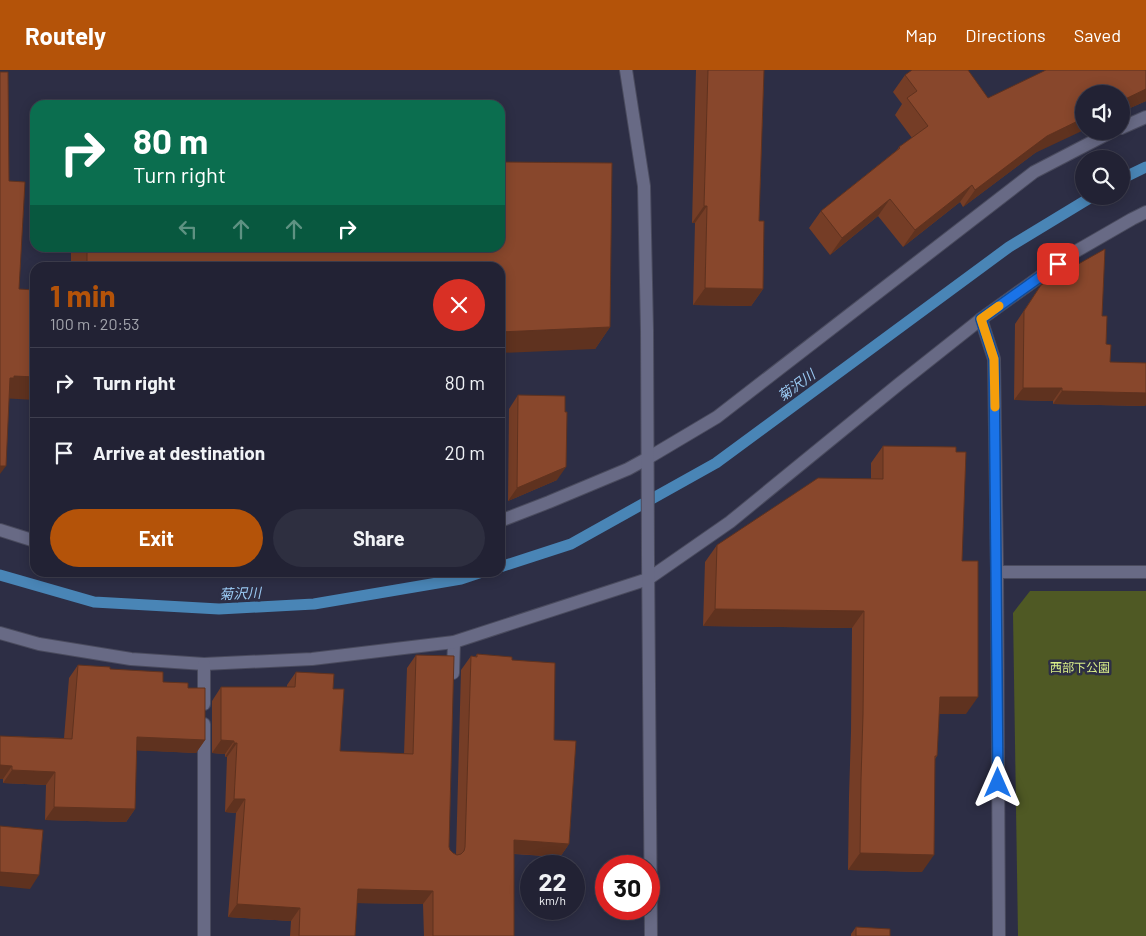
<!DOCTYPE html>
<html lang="en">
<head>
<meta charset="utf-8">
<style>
	body { margin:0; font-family:Barlow,"Noto Sans JP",sans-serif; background:#2e2f40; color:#f1f3f6; height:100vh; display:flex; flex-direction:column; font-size:19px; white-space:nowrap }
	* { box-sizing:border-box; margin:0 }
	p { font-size:16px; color:#a2a4ac }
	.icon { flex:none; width:28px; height:28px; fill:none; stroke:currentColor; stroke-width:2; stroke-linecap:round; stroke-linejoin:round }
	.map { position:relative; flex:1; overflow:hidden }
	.details { position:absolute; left:30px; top:192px; width:475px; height:315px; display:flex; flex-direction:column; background:#222234; border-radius:15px; box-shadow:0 2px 12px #0003,0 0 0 1px #3f3f4f }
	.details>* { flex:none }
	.hud { position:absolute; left:30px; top:30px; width:475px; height:152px; border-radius:15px; box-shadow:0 2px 12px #0003,0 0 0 1px #3f3f4f; background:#0b6e4f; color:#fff; overflow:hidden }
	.fabs { position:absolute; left:1075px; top:15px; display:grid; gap:10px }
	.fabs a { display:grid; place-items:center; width:55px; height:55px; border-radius:50%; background:#222234; box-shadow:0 2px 12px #0003,0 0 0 1px #3f3f4f; font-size:25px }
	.speed { position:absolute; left:520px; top:785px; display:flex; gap:10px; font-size:25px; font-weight:700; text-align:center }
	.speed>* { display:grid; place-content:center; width:65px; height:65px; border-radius:50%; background:#222234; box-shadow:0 2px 12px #0003,0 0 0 1px #3f3f4f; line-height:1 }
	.speed small { font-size:12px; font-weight:400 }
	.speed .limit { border:8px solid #d22; background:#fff; color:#111 }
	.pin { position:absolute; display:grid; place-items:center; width:42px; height:42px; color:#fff; margin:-21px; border-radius:10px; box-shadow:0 2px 8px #0006 }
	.me { position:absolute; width:55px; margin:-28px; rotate:0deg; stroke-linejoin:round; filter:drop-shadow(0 0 4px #0008) }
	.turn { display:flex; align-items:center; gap:18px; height:105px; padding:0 20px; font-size:22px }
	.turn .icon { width:65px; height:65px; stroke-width:2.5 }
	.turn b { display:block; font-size:35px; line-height:42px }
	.lanes { display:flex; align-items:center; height:48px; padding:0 20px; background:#0003; justify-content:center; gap:25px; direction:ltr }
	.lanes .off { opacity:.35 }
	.round { display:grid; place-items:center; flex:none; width:52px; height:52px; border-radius:26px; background:#2e2f40 }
	.overview { display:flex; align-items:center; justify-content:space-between; height:85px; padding:0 20px }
	h1 { font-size:30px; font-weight:700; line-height:38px; color:#b45309 }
	.button { display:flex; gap:10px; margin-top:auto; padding:10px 20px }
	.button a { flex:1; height:58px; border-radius:30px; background:#b45309; color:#fff; font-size:20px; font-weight:700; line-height:58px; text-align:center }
	.button a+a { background:#2e2f40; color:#f1f3f6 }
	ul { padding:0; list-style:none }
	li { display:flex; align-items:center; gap:15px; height:70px; padding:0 20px; border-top:1px solid #3f3f4f }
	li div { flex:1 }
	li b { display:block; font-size:19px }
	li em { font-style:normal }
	header { display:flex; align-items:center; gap:30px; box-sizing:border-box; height:70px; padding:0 25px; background:#b45309; color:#fff }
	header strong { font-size:24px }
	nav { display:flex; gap:28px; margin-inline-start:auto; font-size:18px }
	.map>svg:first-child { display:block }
	.green { fill:#4f5924 }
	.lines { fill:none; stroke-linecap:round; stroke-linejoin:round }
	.stream { stroke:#4985b6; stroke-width:11 }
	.service-casing { stroke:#4a4b5e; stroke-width:14 }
	.minor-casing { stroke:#4a4b5e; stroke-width:14 }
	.tertiary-casing { stroke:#4a4b5e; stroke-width:14 }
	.service { stroke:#686a85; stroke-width:12 }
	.minor { stroke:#686a85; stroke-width:12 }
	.tertiary { stroke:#686a85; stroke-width:12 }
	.wall { fill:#753d26 }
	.shaded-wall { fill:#5f321f }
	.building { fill:#88472c; stroke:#5f321f }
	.route-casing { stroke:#114b97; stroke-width:12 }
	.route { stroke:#1a73e8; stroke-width:9 }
	.slow { stroke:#f59e0b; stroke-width:9 }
	.labels { text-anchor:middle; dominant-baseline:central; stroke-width:5; stroke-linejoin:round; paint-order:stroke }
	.park-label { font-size:12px; fill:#d9ee89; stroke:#2d2e45 }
	.water-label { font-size:14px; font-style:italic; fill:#9bcaf3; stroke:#2d2e45 }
</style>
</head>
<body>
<header>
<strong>Routely</strong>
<nav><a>Map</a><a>Directions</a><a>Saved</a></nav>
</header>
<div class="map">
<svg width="1146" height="866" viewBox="0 0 1146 866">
	<rect width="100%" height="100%" fill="#2d2e45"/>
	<path class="green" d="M 1030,521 L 1146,521 L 1146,866 L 1018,866 L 1013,543 Z"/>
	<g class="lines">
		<g class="stream">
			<path d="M 1121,109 L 1146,97"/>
			<path d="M 500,497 L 571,474 L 716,393 L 1009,177 L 1093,126"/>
			<path d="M 0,505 L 94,532 L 219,539 L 314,534 L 461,509 L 482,502"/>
		</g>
		<g class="service-casing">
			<path id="service" d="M 453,603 L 454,572"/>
		</g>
		<g class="minor-casing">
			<g id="minor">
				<path d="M 1121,58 L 1146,47"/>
				<path d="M 981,249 L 994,289 L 997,502 L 999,866"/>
				<path d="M 500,451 L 549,432 L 628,399 L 648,388 L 717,347 L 1034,102 L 1113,61"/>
				<path d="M 0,460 L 35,471"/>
				<path d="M 997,502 L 1146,502"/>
				<path d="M 0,563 L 39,574 L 131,589 L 204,594 L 312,589 L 454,572 L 648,509 L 730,452 L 899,314 L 981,249 L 1073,183 L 1132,149 L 1146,142"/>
				<path d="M 204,594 L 204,634"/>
				<path d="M 204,654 L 204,866"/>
			</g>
		</g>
		<g class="tertiary-casing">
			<path id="tertiary" d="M 626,0 L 644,116 L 647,260 L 648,486 L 651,866"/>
		</g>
		<use href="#service" class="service"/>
		<use href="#minor" class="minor"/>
		<use href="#tertiary" class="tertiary"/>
	</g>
	<g class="wall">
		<path d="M 696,0 L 764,0 L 759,151 L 763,219 L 751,236 L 693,235 L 695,153 L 692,153 Z"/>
		<path d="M 1146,0 L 1146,31 L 1121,42 L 1121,24 L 1035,83 L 963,137 L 960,132 L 903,177 L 878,146 L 830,185 L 809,158 L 821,141 L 897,80 L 899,77 L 912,68 L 895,45 L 902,34 L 893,22 L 905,5 L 988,28 Z"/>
		<path d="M 71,178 L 500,178 L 610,257 L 595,279 L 500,198 L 71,198 Z"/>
		<path d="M 1041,215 L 1102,246 L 1106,274 L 1110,292 L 1145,336 L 1053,334 L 1053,331 L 1014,330 L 1015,254 Z"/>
		<path d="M 518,325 L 557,410 L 508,431 L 509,339 Z"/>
		<path d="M 883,376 L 962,491 L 966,644 L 939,644 L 937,686 L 935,689 L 922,802 L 848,800 L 849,726 L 851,662 L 852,558 L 703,556 L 705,492 L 717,475 L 871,409 L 871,393 Z"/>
		<path d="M 477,584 L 512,590 L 554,670 L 569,774 L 560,787 L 514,784 L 514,866 L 424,866 L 423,834 L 357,833 L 355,866 L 290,866 L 291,851 L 228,847 L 236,743 L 225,742 L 227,687 L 225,687 L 225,684 L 212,683 L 212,631 L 221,617 L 287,617 L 287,615 L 296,602 L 333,619 L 340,681 L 404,684 L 407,598 L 416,585 L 449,777 L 450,780 L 453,783 L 456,785 L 461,600 L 471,586 L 475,587 Z"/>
		<path d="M 78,595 L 110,599 L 188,618 L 205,670 L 196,683 L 136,680 L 135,739 L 126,752 L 45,750 L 46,715 L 3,713 L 3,709 L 0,709 L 0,666 L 64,668 L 69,608 Z"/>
		<path d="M 856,857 L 890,866 L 851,866 L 851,864 Z"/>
	</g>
	<g class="shaded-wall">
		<path d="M 1146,19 L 1146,31 L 1121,42 L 1121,31 Z"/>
		<path d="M 1084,48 L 1084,60 L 1035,83 L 963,137 L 975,120 L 1047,66 Z"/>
		<path d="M 972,115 L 960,132 L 903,177 L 915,160 Z"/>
		<path d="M 890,129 L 878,146 L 830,185 L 842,168 Z"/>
		<path d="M 704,136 L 707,136 L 695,153 L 692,153 Z"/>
		<path d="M 705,218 L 763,219 L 751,236 L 693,235 Z"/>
		<path d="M 610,257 L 595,279 L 500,283 L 500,262 Z"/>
		<path d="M 14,306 L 35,307 L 35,330 L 0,328 L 10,308 Z"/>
		<path d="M 1023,318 L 1062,318 L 1053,331 L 1014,330 Z"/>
		<path d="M 1062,321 L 1146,323 L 1146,335 L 1145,336 L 1053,334 Z"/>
		<path d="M 0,396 L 6,396 L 0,404 Z"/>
		<path d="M 566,397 L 557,410 L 508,431 L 517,418 Z"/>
		<path d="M 715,539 L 864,541 L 852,558 L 703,556 Z"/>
		<path d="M 940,627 L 978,627 L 966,644 L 928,644 Z"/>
		<path d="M 137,667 L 205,670 L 196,683 L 127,680 Z"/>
		<path d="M 221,670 L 234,671 L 225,684 L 212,683 Z"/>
		<path d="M 234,673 L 237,673 L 227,687 L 225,687 Z"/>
		<path d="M 0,695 L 12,696 L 3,709 L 0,709 Z"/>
		<path d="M 12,700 L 55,702 L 46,715 L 3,713 Z"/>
		<path d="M 234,729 L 245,729 L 236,743 L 225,742 Z"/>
		<path d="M 54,737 L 135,739 L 126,752 L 45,750 Z"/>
		<path d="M 514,770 L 569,774 L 560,787 L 504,783 Z"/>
		<path d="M 860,783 L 934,785 L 922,802 L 848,800 Z"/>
		<path d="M 0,802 L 39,805 L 30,819 L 0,816 Z"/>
		<path d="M 358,819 L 433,821 L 423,834 L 349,833 Z"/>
		<path d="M 237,834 L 300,838 L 291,851 L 228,847 Z"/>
	</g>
	<g class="building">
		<path d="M 708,0 L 764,0 L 759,151 L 764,151 L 763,219 L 705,218 L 707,136 L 704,136 Z"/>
		<path d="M 912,0 L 968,0 L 988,28 L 1046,0 L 1146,0 L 1146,19 L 1121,31 L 1121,24 L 1084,24 L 1084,48 L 1047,66 L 975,120 L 972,115 L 915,160 L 890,129 L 842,168 L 821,141 L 900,78 L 899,77 L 928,56 L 907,28 L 917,21 L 905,5 Z"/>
		<path d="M 0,2 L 8,2 L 9,111 L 25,112 L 19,219 L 35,220 L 35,307 L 14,306 L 14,308 L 10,308 L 6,396 L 0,396 Z"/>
		<path d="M 500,92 L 612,93 L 610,257 L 500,262 L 500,198 L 87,198 L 87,178 L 500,178 Z"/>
		<path d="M 1105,179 L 1102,246 L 1107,246 L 1106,274 L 1111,275 L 1110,292 L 1146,293 L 1146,323 L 1062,321 L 1062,318 L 1023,318 L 1024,241 L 1041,215 Z"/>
		<path d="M 518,325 L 565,326 L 565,342 L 567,342 L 566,397 L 517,418 Z"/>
		<path d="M 883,376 L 956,377 L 956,382 L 966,382 L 962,491 L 978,491 L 978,627 L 940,627 L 937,686 L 935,686 L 934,785 L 860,783 L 861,709 L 863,645 L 864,541 L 715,539 L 717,475 L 818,408 L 883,409 Z"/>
		<path d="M 477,584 L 512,587 L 512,590 L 555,593 L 554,670 L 576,671 L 569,774 L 514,770 L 514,866 L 433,866 L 433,821 L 358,819 L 355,866 L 299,866 L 300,838 L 237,834 L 245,729 L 234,729 L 237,673 L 234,673 L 234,671 L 221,670 L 221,617 L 295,617 L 296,602 L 334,604 L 333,619 L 344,619 L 340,681 L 413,684 L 416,585 L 454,586 L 449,777 L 450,780 L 453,783 L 457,785 L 461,784 L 464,781 L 465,777 L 471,586 L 477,587 Z"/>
		<path d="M 78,595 L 110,597 L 110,599 L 163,602 L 163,612 L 188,613 L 188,618 L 205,618 L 205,670 L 137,667 L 135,739 L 54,737 L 55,702 L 12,700 L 12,696 L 0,695 L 0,666 L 72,669 Z"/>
		<path d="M 0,756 L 43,760 L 39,805 L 0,802 Z"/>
		<path d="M 856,857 L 890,859 L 890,866 L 856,866 Z"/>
	</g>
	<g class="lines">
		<g class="route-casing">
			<path id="route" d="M 998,713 L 994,289 L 981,249 L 1058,194"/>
		</g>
		<use href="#route" class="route"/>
		<path class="slow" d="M 995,337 L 994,289 L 981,249 L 999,236"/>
	</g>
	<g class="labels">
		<g class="park-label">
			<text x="1080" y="597">西部下公園</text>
		</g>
		<g class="water-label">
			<text transform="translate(796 315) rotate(-36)">菊沢川</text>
			<text transform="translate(240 523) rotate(-2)">菊沢川</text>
		</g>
	</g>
</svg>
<div class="fabs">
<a><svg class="icon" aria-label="sound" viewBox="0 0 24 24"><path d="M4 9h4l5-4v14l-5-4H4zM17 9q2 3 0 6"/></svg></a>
<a><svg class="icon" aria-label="search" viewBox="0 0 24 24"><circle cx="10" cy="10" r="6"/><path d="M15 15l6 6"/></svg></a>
</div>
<div class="speed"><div>22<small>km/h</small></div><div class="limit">30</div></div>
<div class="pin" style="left:1058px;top:194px;background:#d93025"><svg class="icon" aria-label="arrive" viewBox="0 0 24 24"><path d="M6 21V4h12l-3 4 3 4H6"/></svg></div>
<svg class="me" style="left:998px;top:713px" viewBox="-20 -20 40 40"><path d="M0-17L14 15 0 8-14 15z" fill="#1a73e8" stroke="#fff" stroke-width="4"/></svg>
<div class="hud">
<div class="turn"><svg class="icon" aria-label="right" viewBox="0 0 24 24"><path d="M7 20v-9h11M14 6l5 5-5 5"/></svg><div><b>80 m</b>Turn right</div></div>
<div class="lanes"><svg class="icon off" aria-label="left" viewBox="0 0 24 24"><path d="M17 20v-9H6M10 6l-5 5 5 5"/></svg><svg class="icon off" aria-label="ahead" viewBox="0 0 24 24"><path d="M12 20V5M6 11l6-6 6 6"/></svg><svg class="icon off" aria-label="ahead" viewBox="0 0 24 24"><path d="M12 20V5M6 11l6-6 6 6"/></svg><svg class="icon" aria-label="right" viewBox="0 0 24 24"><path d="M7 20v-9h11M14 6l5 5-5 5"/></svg></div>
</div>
<section class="details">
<div class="overview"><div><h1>1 min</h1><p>100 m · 20:53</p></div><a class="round" style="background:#d93025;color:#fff"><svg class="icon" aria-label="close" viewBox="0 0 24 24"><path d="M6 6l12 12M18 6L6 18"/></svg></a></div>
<ul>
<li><svg class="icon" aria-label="right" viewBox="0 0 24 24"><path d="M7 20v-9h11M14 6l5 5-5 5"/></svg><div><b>Turn right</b></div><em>80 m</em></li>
<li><svg class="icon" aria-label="arrive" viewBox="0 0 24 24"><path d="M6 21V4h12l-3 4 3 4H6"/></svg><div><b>Arrive at destination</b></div><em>20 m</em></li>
</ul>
<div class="button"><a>Exit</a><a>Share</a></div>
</section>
</div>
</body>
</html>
